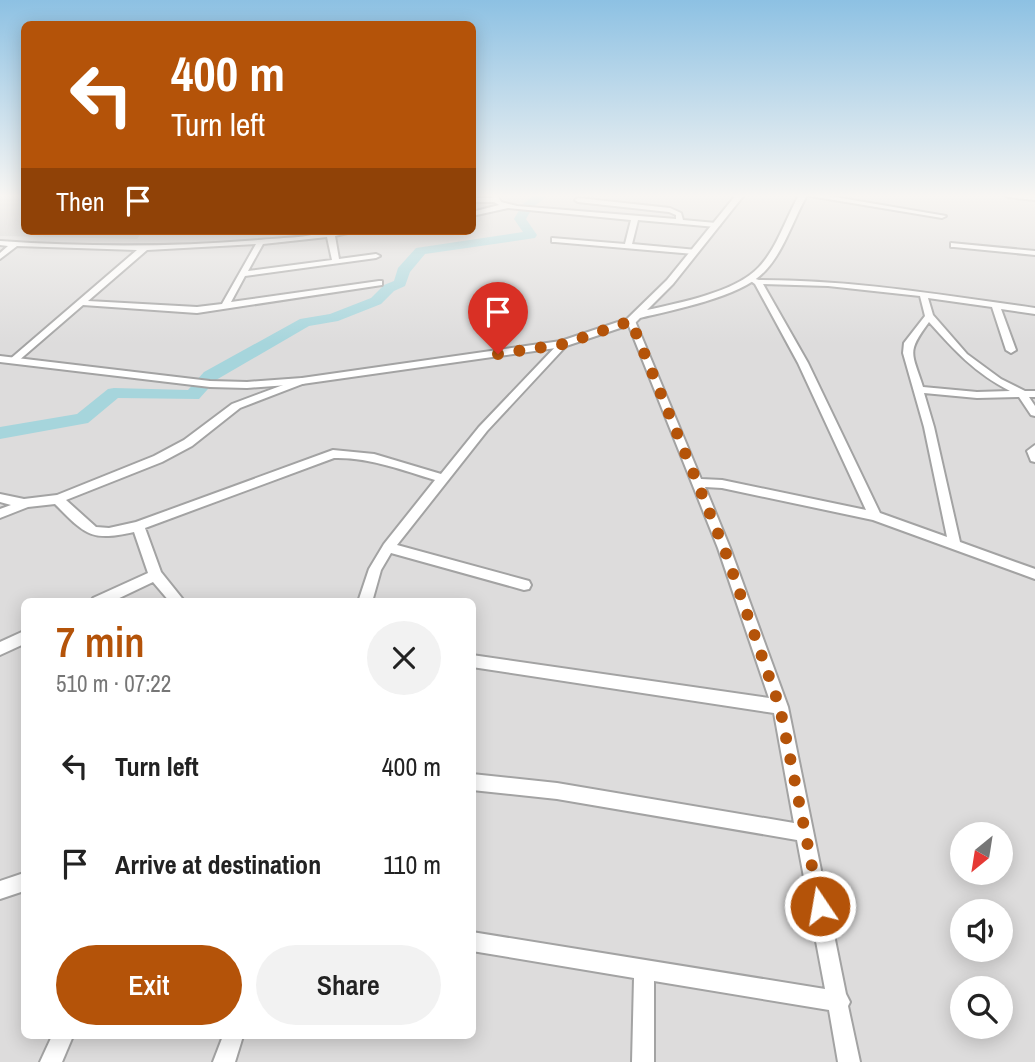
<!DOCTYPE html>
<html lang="en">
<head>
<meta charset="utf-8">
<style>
	body { margin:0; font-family:"Archivo Narrow",sans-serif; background:#f2f2f2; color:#222; height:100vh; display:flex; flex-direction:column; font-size:26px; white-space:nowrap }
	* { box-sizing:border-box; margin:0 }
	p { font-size:23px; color:#767676 }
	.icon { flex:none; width:38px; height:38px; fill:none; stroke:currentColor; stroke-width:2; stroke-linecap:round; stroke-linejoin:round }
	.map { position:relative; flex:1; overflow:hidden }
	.panel { position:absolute; left:21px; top:598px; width:455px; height:441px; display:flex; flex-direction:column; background:#fff; border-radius:10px; box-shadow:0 4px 18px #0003 }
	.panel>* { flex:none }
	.top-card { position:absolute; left:21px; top:21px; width:455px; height:214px; border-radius:10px; box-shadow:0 4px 18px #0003; background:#b45309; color:#fff; overflow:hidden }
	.needle { width:46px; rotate:210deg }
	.tools { position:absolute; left:950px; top:822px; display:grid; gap:14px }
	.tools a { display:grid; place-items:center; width:63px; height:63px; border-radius:50%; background:#fff; box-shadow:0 4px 18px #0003; font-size:35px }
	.pin { position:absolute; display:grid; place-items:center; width:60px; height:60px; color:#fff; margin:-72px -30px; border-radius:50% 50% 50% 0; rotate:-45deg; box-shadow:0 0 7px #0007 }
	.pin .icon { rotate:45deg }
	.me { position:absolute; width:77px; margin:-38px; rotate:348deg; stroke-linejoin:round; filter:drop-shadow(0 0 5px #0008) }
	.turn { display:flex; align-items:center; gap:24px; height:147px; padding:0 35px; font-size:32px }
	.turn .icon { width:91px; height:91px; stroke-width:2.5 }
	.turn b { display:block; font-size:49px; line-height:60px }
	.then { display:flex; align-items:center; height:66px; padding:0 35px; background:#0003; gap:14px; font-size:26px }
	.round { display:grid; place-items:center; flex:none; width:74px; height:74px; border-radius:37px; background:#f2f2f2 }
	.head { display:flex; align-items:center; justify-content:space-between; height:119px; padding:0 35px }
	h1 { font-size:42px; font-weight:600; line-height:52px; color:#b45309 }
	.cta { display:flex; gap:14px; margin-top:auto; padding:14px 35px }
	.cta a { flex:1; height:80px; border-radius:42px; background:#b45309; color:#fff; font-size:28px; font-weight:600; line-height:80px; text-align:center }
	.cta a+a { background:#f2f2f2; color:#222 }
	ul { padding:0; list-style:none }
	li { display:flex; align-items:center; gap:21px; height:98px; padding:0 35px }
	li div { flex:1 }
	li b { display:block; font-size:26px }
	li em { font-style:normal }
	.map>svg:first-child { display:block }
	.residential { fill:#dddcdc; fill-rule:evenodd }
	.religious { fill:#cdcdcd }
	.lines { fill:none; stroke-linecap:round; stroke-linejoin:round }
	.river { fill:#a6d5dc; fill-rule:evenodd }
	.minor-casing { stroke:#a3a3a3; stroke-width:4 }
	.tertiary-casing { stroke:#a3a3a3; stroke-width:4 }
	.minor { fill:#fff; fill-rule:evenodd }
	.tertiary { fill:#fff; fill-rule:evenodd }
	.route { stroke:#b45309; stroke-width:12; stroke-dasharray:0 21.6 }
</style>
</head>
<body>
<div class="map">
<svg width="1035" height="1062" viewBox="0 0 1035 1062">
	<rect width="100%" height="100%" fill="#efebe5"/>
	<path class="residential" d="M 0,195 L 24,195 L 24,231 L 472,231 L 473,195 L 1035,195 L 1035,1062 L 0,1062 ZM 24,602 L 472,602 L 472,1036 L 24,1036 ZM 962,835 L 1001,835 L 1001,873 L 962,873 ZM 962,912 L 1001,912 L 1001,950 L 962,950 ZM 962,989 L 1001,989 L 1001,1027 L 962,1027 Z"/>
	<path class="religious" d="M 0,195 L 24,195 L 24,231 L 143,231 L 137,239 L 0,236 Z"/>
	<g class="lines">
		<path class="river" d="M 534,195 L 549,195 L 533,207 L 526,219 L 537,235 L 535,238 L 425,254 L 410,272 L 405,286 L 394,291 L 381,304 L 338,321 L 309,326 L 216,380 L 199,399 L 118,398 L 88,423 L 0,439 L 0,427 L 77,414 L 108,389 L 114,388 L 188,390 L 204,372 L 300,319 L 330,314 L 371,298 L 384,285 L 394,281 L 398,268 L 416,248 L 523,232 L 514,219 L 522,205 Z"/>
		<g class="minor-casing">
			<g id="minor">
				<path d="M 490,195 L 497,195 L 501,202 L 517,206 L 676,219 L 676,215 L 669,212 L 578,202 L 575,200 L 578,198 L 670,208 L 681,213 L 683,220 L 716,223 L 720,225 L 716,227 L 638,220 L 632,244 L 697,250 L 698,252 L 694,254 L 555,242 L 552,242 L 552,238 L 625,244 L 631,220 L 508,208 L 472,216 L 472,212 L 499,205 L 494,202 L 472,202 L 472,198 L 492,198 Z"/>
				<path d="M 804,195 L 823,195 L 946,216 L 942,218 Z"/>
				<path d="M 1005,195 L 1035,196 L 1035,200 L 1008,197 Z"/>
				<path d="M 326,231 L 356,231 L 335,236 L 339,259 L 376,254 L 380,256 L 376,258 L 245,276 L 231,302 L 379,281 L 382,281 L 382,285 L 197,313 L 83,305 L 17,362 L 11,362 L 9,360 L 137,250 L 17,246 L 0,259 L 0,253 L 8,246 L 0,245 L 0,241 C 87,247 171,247 258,240 C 277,238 311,238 326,231 ZM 327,237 L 332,260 L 248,271 L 263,244 ZM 256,244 L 222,304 L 197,307 L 88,301 L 147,250 Z"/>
				<path d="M 951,243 L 1035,251 L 1035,255 L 954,247 L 951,247 Z"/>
				<path d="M 749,277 L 759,280 C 854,280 942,295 1035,308 L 1035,314 L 1001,309 L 1016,350 L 1011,353 L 1006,350 L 992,307 L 928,298 L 933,315 L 967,354 L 1001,379 L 1025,391 L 1035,391 L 1035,397 L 1029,397 L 1035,406 L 1035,416 L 1031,415 L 1019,397 L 977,398 L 924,393 L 934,427 L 960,542 L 1035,569 L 1035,579 L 873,520 L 722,488 L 705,487 L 730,548 L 788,707 L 846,994 L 850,1002 L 848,1006 L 860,1062 L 838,1062 L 829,1010 L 654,981 L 654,1062 L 632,1062 L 634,978 L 472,951 L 472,932 L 825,989 L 797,840 L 557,799 L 472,790 L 472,774 L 557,783 L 794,823 L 774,713 L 472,667 L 472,655 L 769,698 L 718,548 L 627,321 L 631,318 L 635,321 L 701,479 L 722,480 L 866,510 L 798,363 L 755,284 L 748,279 ZM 763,284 L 828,286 L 920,296 L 925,316 L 904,343 L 903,353 L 924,427 L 947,537 L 880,513 L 808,363 ZM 929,322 C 955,351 975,373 1010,391 L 977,392 L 923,387 C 912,352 906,353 929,322 Z"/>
				<path d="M 563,341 L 566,342 L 566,346 L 487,431 L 397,545 L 529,581 L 531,585 L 529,589 L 524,590 L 391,553 L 381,570 L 372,602 L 358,602 L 369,569 L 384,544 L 435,480 C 402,470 369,457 334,458 L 145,528 L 161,572 L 185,602 L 170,602 L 153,582 L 111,602 L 91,602 L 93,598 L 148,573 L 134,532 C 90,542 85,534 55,504 L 28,507 L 0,518 L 0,509 L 11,505 L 0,502 L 0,494 L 24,499 L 57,495 L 154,456 L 184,440 L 232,404 L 302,378 L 305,379 L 305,383 L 240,408 L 192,446 L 162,462 L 66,500 L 96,527 L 109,528 L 136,522 L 333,450 L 374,454 L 441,474 L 479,427 L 560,342 Z"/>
				<path d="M 1035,445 L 1035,462 L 1031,461 L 1027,451 Z"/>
				<path d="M 24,631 L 24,644 L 0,655 L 0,642 Z"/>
				<path d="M 24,873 L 24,891 L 0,899 L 0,881 Z"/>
				<path d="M 52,1036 L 73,1036 L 62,1062 L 40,1062 Z"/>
				<path d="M 223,1036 L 243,1036 L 235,1062 L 213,1062 Z"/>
			</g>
		</g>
		<g class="tertiary-casing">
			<g id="tertiary">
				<path d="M 736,195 L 744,195 L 673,284 L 647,310 C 679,303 736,292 759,267 C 777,248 786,218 799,195 L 807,195 C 793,220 784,251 765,271 C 742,297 673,310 640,318 L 635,323 L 563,347 L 302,384 L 247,388 L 210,387 L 0,362 L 0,356 L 210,381 L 247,382 L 302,378 L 561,341 L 627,319 L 667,280 Z"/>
				<path d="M 1028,195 L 1035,195 L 1035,199 Z"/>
			</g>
		</g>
		<use href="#minor" class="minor"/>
		<use href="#tertiary" class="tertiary"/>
	</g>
	<linearGradient id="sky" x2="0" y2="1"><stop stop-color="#8dc1e3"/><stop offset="0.57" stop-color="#f8f6f3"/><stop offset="1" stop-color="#f8f6f3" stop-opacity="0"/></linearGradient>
	<rect width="1035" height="344" fill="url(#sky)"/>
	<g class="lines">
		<path class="route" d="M 498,354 L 564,344 L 631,321 L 724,548 L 780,708 L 820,906"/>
	</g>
</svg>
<div class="tools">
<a><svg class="needle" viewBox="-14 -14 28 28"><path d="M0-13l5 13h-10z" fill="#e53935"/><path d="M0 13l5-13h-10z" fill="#767676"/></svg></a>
<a><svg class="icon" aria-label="sound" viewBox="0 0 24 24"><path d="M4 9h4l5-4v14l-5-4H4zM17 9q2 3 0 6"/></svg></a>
<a><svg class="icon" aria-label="search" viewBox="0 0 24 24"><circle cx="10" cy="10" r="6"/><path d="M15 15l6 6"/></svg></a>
</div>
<div class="pin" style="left:498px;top:354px;background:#d93025"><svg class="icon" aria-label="arrive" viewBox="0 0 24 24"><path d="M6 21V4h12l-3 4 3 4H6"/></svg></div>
<svg class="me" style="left:820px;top:906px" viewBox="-20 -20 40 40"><circle r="17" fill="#b45309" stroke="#fff" stroke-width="3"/><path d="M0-11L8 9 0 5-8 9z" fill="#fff"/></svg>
<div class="top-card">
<div class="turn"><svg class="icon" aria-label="left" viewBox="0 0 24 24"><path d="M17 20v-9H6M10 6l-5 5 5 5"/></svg><div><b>400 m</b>Turn left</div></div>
<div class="then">Then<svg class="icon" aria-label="arrive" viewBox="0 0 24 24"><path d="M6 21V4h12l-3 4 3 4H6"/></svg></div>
</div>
<section class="panel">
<div class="head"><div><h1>7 min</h1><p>510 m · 07:22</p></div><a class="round"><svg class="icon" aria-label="close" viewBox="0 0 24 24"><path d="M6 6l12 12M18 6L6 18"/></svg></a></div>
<ul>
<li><svg class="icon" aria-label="left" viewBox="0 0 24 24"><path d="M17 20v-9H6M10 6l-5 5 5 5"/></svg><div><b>Turn left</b></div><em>400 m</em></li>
<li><svg class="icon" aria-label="arrive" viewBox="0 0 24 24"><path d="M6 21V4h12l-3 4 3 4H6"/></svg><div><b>Arrive at destination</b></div><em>110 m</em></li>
</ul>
<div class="cta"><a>Exit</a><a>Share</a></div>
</section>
</div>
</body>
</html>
